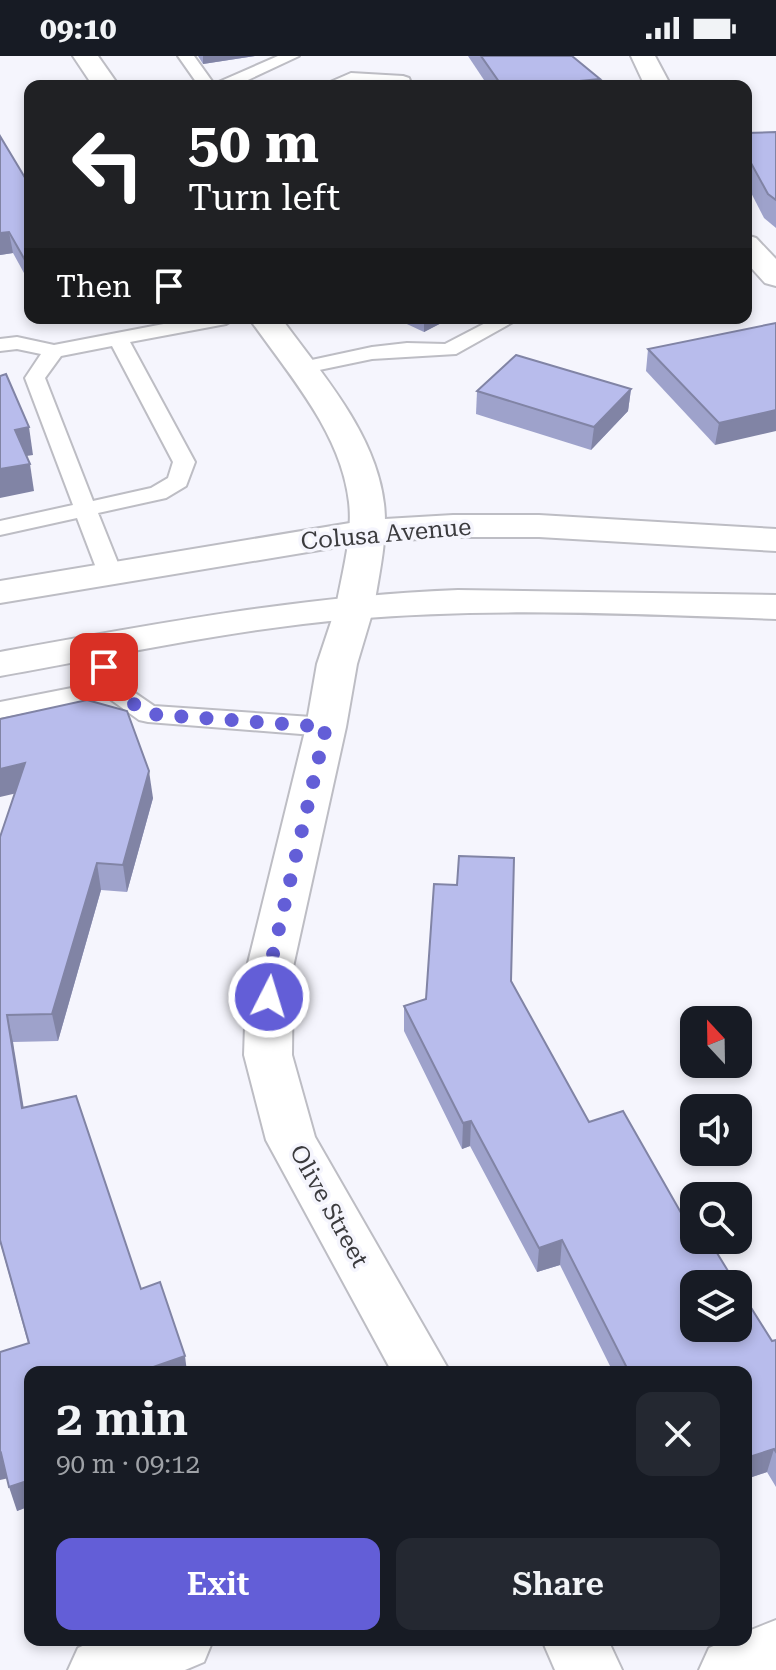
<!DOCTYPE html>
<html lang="en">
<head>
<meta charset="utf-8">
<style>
	body { margin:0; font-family:"Roboto Serif",serif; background:#242831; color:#f1f3f6; height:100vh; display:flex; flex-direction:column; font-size:30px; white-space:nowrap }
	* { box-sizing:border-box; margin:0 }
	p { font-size:26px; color:#9ea1a6 }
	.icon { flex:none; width:44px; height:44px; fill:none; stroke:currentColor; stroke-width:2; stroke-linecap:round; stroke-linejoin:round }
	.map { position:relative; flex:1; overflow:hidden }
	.drawer { position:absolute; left:24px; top:1310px; width:728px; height:280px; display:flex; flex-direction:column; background:#171b24; border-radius:16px; box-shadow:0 4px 12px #0003 }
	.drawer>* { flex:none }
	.top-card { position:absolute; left:24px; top:24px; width:728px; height:244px; border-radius:16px; box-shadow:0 4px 12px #0003; background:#202124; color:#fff; overflow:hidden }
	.needle { width:52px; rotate:338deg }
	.tools { position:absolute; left:680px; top:950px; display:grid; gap:16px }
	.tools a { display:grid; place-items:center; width:72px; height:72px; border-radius:16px; background:#171b24; box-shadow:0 4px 12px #0003; font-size:40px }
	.pin { position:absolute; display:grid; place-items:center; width:68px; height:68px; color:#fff; margin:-34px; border-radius:16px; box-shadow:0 4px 12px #0006 }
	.me { position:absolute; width:88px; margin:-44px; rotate:5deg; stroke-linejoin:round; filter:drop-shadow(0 0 6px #0008) }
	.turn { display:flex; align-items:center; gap:28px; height:168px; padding:0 32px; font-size:36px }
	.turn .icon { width:104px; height:104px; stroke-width:2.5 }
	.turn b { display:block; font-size:56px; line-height:68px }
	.then { display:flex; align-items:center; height:76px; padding:0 32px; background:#0003; gap:16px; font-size:30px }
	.round { display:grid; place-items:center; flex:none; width:84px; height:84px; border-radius:16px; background:#242831 }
	.head { display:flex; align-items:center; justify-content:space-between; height:136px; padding:0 32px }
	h1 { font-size:48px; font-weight:600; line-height:60px }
	.button { display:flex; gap:16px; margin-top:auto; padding:16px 32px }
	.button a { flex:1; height:92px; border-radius:16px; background:#635ed7; color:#fff; font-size:32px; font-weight:600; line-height:92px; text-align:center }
	.button a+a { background:#242831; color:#f1f3f6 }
	.status { display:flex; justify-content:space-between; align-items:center; height:56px; padding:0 40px; background:#171b24; direction:ltr }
	.status svg { height:22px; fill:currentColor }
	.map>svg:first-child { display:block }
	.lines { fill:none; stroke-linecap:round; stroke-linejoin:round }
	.service-casing { stroke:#bdbdc4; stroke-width:4 }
	.minor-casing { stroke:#bdbdc4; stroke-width:4 }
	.secondary-casing { stroke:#bdbdc4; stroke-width:4 }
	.trunk-casing { stroke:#bdbdc4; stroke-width:4 }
	.service { fill:#fff; fill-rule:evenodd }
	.minor { fill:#fff; fill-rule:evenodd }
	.secondary { fill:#fff; fill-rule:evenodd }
	.trunk { fill:#fff; fill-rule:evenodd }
	.wall { fill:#9ea2cb }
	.shaded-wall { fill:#8184a5 }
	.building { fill:#b8bcec; stroke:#8184a5; stroke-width:2 }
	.route { stroke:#635ed7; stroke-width:14; stroke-dasharray:0 25.2 }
	.labels { text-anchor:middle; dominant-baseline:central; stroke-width:7; stroke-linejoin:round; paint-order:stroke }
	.street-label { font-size:24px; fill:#3b3b3e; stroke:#f5f5fd }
</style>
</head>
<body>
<div class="status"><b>09:10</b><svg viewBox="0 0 49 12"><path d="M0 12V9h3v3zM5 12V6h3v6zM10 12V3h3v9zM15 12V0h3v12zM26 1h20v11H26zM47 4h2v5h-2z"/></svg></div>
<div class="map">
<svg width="776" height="1614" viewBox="0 0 776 1614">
	<rect width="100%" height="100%" fill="#f5f5fd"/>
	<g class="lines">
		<g class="service-casing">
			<g id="service">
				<path d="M 178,0 L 194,0 L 214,28 L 278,0 L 299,0 L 235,30 L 199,30 Z"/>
				<path d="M 351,17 L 403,20 L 409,22 L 412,30 L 353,27 L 321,30 Z"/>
				<path d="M 195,262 L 236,262 L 226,268 L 130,286 L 195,406 L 186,430 L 166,442 L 98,457 L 122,517 L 118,522 L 102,522 L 98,517 L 77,462 L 0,479 L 0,465 L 73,449 L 25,322 L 41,298 L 17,293 L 0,295 L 0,283 L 17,281 L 54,289 ZM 112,290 L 173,406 L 168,422 L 151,432 L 93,445 L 45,322 L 61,300 Z"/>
				<path d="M 495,262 L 520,262 L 456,298 L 372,303 L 300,318 L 290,312 L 293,308 L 372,291 L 407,287 L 445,288 Z"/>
				<path d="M 97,582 L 106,585 L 109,590 L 122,628 L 154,650 L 326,662 L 335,665 L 339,671 L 335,677 L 326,680 L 148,666 L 139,664 L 107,641 L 0,662 L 0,646 L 97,627 L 85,590 L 88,585 Z"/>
			</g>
		</g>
		<g class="minor-casing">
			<g id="minor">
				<path d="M 631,0 L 655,0 L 671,30 L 645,30 Z"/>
				<path d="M 746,179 L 756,182 L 776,203 L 776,230 L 765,227 L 746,206 Z"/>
				<path d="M 355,539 L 368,543 L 374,551 L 357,608 L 346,671 L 293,911 L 292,999 L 315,1081 L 450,1316 L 392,1316 L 266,1084 L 244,999 L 247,911 L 306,671 L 317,608 L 336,551 L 342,543 Z"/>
				<path d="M 776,1564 L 776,1614 L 699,1614 L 709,1592 L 727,1584 L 746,1584 L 746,1576 Z"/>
				<path d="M 96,1584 L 213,1584 L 204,1606 L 185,1614 L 68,1614 L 78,1592 Z"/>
				<path d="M 542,1584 L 608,1584 L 622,1614 L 555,1614 Z"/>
			</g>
		</g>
		<g class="secondary-casing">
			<g id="secondary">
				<path d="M 73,0 L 98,0 L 119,30 L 93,30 Z"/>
				<path d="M 249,262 L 281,262 C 321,317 376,377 384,448 C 388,482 379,517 374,551 L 368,559 L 355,563 L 342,559 L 336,551 C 342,517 353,481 349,446 C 341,376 288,318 249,262 Z"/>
			</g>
		</g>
		<g class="trunk-casing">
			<g id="trunk">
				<path d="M 453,459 L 539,459 L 776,473 L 776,495 L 539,481 L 453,481 L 368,486 L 0,547 L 0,525 L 368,464 Z"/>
				<path d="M 458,534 L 776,539 L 776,563 C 635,558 493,551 352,563 C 234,573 117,599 0,620 L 0,596 C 153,568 303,540 458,534 Z"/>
			</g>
		</g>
		<use href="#service" class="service"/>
		<use href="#minor" class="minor"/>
		<use href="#secondary" class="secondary"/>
		<use href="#trunk" class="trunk"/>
	</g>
	<g class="wall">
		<path d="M 198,0 L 255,0 L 203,8 Z"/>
		<path d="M 468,0 L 572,0 L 600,23 L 600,30 L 488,30 Z"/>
		<path d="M 776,76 L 776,172 L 764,162 L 746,127 L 746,77 Z"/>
		<path d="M 0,80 L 30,130 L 30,228 L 13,197 L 0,199 Z"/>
		<path d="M 394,262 L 451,262 L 424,276 Z"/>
		<path d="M 776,267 L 715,389 L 646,315 L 648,293 Z"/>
		<path d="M 631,333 L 628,355 L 591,394 L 476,358 L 477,335 Z"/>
		<path d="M 0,663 L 153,742 L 127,836 L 101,834 L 58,985 L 13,986 L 30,1316 L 30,1450 L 17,1455 L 28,1287 L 0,1186 L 15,737 Z"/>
		<path d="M 511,925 L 589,1066 L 684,1162 L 772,1285 L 776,1284 L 776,1431 L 767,1416 L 746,1423 L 746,1316 L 613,1316 L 560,1209 L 537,1216 L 470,1090 L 462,1093 L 404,975 L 404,950 Z"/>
	</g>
	<g class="shaded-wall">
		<path d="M 203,0 L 255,0 L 203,8 Z"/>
		<path d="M 600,23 L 600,30 L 528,30 Z"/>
		<path d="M 9,176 L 13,197 L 0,199 L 0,177 Z"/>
		<path d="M 424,262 L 451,262 L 424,276 Z"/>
		<path d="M 631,333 L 628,355 L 591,394 L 594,371 Z"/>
		<path d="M 776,354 L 776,375 L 715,389 L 719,367 Z"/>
		<path d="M 29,371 L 33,399 L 20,401 L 15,374 Z"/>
		<path d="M 30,408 L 34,435 L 0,442 L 0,413 Z"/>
		<path d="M 25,707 L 30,734 L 0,741 L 0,713 Z"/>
		<path d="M 149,715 L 153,742 L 127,836 L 123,809 Z"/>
		<path d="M 97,807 L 101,834 L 58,985 L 52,958 Z"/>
		<path d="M 7,959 L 13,986 L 28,1078 L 22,1052 Z"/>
		<path d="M 471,1065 L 470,1090 L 462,1093 L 463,1067 Z"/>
		<path d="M 562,1184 L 560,1209 L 537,1216 L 539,1192 Z"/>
		<path d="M 185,1300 L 187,1316 L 139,1316 Z"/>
		<path d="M 774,1393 L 767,1416 L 746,1423 L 746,1402 Z"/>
		<path d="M 1,1397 L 9,1422 L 0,1424 L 0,1398 Z"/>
		<path d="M 30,1424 L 30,1450 L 17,1455 L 9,1431 Z"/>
	</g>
	<g class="building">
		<path d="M 481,0 L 572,0 L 600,23 L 528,30 L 502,30 Z"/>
		<path d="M 776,76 L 776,144 L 768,138 L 746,98 L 746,77 Z"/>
		<path d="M 0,80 L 30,130 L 30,213 L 9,176 L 0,177 Z"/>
		<path d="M 776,267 L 776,354 L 719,367 L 648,293 Z"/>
		<path d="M 516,299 L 631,333 L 594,371 L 477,335 Z"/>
		<path d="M 6,318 L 29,371 L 15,374 L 30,408 L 0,413 L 0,320 Z"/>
		<path d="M 87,644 L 127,655 L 149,715 L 123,809 L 97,807 L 52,958 L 7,959 L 22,1052 L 76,1040 L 141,1233 L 160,1226 L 185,1300 L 139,1316 L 30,1316 L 30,1424 L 9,1431 L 1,1397 L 0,1398 L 0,1296 L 29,1287 L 0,1184 L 0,781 L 25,707 L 0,713 L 0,663 Z"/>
		<path d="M 459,800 L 514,802 L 511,925 L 589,1066 L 623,1055 L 684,1162 L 693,1159 L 694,1160 L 694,1184 L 709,1184 L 736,1228 L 694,1228 L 694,1272 L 738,1272 L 738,1231 L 772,1285 L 776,1284 L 776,1396 L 774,1393 L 746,1402 L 746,1316 L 629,1316 L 562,1184 L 539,1192 L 471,1065 L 463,1067 L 404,950 L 426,943 L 434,828 L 457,829 Z"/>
	</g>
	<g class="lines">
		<path class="route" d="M 104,611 L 111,632 L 148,658 L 326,671 L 270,911 L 269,941"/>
	</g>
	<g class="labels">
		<g class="street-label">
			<text transform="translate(386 478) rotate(-5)">Colusa Avenue</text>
			<text transform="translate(329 1150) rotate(61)">Olive Street</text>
		</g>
	</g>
</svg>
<div class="tools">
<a><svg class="needle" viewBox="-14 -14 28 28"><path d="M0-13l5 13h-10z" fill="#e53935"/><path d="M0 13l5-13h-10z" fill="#9ea1a6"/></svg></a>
<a><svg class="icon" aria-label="sound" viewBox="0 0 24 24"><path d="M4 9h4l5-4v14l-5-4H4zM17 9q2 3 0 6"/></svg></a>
<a><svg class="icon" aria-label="search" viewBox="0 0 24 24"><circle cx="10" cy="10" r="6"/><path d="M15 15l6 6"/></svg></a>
<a><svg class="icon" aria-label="layers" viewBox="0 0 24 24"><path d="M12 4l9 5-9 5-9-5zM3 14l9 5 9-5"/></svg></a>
</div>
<div class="pin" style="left:104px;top:611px;background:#d93025"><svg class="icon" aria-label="arrive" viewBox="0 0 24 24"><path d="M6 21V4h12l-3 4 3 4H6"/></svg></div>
<svg class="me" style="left:269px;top:941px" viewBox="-20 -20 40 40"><circle r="17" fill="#635ed7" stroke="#fff" stroke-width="3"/><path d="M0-11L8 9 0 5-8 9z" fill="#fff"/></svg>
<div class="top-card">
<div class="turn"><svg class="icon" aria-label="left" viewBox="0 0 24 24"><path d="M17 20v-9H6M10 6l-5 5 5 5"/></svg><div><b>50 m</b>Turn left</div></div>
<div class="then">Then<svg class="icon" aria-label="arrive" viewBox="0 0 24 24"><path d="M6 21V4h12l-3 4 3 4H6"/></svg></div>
</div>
<section class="drawer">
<div class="head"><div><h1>2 min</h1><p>90 m · 09:12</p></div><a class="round"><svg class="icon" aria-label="close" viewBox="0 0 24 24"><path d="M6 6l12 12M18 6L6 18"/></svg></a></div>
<div class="button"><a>Exit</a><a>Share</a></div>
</section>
</div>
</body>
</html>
